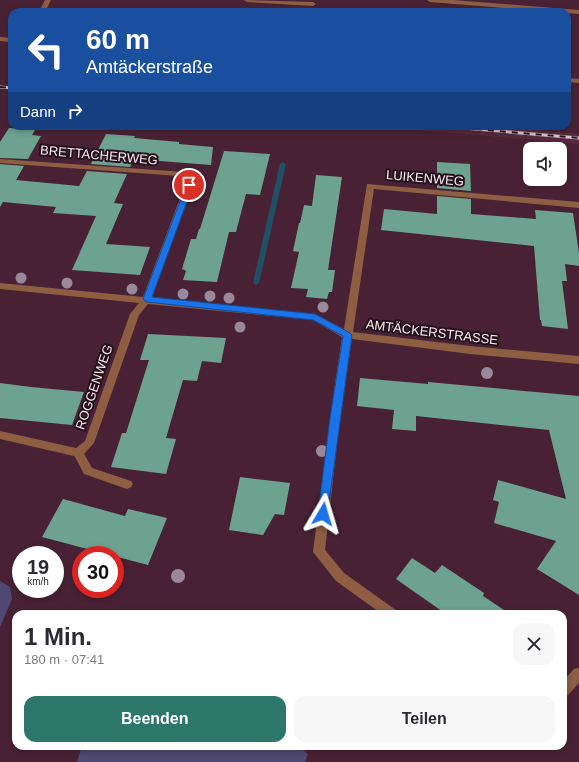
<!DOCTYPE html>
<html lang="de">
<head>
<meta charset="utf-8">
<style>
	body { margin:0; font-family:Arial,sans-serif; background:#f7f7f7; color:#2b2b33; height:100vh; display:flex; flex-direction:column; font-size:15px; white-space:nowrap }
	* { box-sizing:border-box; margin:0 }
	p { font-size:13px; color:#7c7c81 }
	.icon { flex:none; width:22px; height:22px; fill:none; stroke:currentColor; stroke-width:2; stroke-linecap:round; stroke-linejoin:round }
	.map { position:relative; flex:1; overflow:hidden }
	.details { position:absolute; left:12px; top:610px; width:555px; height:140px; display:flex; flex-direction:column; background:#fff; border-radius:12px; box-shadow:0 2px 6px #0003 }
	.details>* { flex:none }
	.top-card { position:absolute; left:8px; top:8px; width:563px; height:122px; border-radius:12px; box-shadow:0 2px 6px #0003; background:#1a4fa0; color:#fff; overflow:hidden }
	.buttons { position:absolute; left:523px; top:142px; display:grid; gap:8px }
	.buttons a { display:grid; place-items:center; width:44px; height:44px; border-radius:8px; background:#fff; box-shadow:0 2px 6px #0003; font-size:20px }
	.speed { position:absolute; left:12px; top:546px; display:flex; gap:8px; font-size:20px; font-weight:700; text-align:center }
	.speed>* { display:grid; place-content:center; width:52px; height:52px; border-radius:50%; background:#fff; box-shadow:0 2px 6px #0003; line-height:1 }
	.speed small { font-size:10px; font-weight:400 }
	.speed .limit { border:6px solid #d22; background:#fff; color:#111 }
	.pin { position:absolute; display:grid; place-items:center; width:34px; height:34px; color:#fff; margin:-17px; border:2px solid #fff; border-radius:50%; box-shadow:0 1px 4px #0007 }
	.me { position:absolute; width:44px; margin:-22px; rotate:7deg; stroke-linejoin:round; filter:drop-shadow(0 0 3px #0008) }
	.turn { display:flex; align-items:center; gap:14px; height:84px; padding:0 12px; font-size:18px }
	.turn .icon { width:52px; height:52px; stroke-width:2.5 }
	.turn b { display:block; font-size:28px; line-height:34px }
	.then { display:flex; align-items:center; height:38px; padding:0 12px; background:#0003; gap:8px; font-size:15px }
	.round { display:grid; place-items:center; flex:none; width:42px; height:42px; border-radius:12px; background:#f7f7f7 }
	.head { display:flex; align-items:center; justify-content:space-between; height:68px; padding:0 12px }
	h1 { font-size:24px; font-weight:600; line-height:30px }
	.button { display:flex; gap:8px; margin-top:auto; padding:8px 12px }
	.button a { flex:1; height:46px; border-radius:12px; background:#2c7769; color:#fff; font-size:16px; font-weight:600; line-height:46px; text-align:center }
	.button a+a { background:#f7f7f7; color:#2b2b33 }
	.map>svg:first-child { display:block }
	.built { fill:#55293f }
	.green { fill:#4f4872 }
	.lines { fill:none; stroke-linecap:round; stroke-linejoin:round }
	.stream { fill:#205065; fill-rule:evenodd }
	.building { fill:#6da290 }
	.lane { fill:#8d5e42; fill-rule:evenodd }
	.street { fill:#8d5e42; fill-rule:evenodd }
	.rail-casing { stroke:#dac2cc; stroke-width:3 }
	.rail { stroke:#23121a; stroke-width:2; stroke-dasharray:6; stroke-linecap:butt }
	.tree { fill:#99879a }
	.route { fill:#1a73e8; stroke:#114b97 }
	.labels { text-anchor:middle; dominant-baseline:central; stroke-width:4; stroke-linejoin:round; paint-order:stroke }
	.street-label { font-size:13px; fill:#fee9f2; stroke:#23121a }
</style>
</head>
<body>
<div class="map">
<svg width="579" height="762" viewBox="0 0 579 762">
	<rect width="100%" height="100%" fill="#482234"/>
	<path class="built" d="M 373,126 L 492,126 L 521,128 L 579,134 L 579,144 Z"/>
	<g class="green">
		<path d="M 0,581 L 10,587 L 12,599 L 0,627 Z"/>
		<path d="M 82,746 L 298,746 L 308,754 L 305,762 L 77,762 Z"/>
	</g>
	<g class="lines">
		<path class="stream" d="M 283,162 L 286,164 L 259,283 L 256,285 L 253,283 L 280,164 Z"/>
	</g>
	<g class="building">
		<path d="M 9,128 L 35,130 L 32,135 L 41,136 L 28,159 L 0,158 L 0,142 Z"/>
		<path d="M 106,134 L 135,136 L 134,138 L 179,142 L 179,144 L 213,147 L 211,165 L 134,159 L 130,167 L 91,164 Z"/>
		<path d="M 224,151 L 270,154 L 260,195 L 246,194 L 236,232 L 229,232 L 217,282 L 183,280 L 186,271 L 182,269 L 191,239 L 196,239 L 199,229 L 200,229 Z"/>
		<path d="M 437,162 L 470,164 L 471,191 L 437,188 Z"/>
		<path d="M 0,164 L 24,166 L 16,180 L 79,186 L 87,171 L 127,174 L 114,203 L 123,204 L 106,244 L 150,247 L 140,275 L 72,270 L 96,216 L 53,213 L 56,207 L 3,202 L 0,207 Z"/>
		<path d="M 316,175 L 342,177 L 328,270 L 335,270 L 332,292 L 329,292 L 327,299 L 306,297 L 308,289 L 291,288 L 299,252 L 293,251 L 299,223 L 300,223 L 304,205 L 312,206 Z"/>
		<path d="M 437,196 L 471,199 L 471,214 L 536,219 L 535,210 L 573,213 L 579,253 L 579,266 L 565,264 L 567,281 L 562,281 L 568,329 L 542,326 L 541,320 L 540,320 L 534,246 L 381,230 L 384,209 L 437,214 Z"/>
		<path d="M 148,334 L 226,338 L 221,363 L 202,361 L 197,381 L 183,380 L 166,438 L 176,439 L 166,474 L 111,467 L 122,433 L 126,433 L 149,360 L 140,360 Z"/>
		<path d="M 360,378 L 428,384 L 428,382 L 579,396 L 579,595 L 537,569 L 556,541 L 494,523 L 499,502 L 493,500 L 498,480 L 566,499 L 549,430 L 416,416 L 416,431 L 392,429 L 394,410 L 357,406 Z"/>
		<path d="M 0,383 L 31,387 L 84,392 L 72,425 L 0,418 Z"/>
		<path d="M 240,477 L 290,483 L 284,515 L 275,514 L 263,535 L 229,530 Z"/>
		<path d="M 63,499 L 125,516 L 128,509 L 167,518 L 148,565 L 42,537 Z"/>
		<path d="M 412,558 L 435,573 L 442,565 L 484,593 L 483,596 L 510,614 L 446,614 L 396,579 Z"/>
	</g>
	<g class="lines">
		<path class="lane" d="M 78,449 L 82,450 L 92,468 L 131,481 L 133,484 L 131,487 L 127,489 L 84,474 L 73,453 L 74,450 Z"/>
		<g class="street">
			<path d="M 45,0 L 51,0 L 45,12 L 39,12 Z"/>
			<path d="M 244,0 L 313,2 L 316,4 L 313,6 L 247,2 Z"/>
			<path d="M 427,0 L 453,0 L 579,10 L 579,14 L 430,2 Z"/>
			<path d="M 0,37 L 12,38 L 12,42 L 0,41 Z"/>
			<path d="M 567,78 L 579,79 L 579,83 L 567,82 Z"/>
			<path d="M 0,159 L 185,172 L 193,185 L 152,298 L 315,314 L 344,329 L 367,184 L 579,202 L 579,208 L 374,189 L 353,332 L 470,346 L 579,356 L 579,364 L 470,354 L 352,339 L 340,418 L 325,550 L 344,573 L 396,610 L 398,614 L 382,614 L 336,581 L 313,552 L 330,418 L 342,337 L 313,320 L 148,304 L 139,315 L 94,443 L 82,456 L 78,457 L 0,439 L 0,431 L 76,448 L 85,441 L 130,314 L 139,303 L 0,289 L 0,283 L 143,297 L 185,185 L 179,176 L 0,163 Z"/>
			<path d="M 579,668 L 579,683 L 568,695 L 563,697 L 563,681 L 574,669 Z"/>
		</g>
		<g class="rail-casing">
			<g id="rail">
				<path d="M 0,87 L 12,88"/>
				<path d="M 440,126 L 579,138"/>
			</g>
		</g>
		<use href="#rail" class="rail"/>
	</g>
	<g class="tree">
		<circle cx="21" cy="278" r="5.5"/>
		<circle cx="67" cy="283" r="5.5"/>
		<circle cx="132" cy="289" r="5.5"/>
		<circle cx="183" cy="294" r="5.5"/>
		<circle cx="210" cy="296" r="5.5"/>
		<circle cx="229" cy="298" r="5.5"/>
		<circle cx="323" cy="307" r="5.5"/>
		<circle cx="240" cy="327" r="5.5"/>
		<circle cx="393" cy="328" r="5.5"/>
		<circle cx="487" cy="373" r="6"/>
		<circle cx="322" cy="451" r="6"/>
		<circle cx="178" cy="576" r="7"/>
	</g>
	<path class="route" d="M 187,183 L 192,183 L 193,185 L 152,297 L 315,314 L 350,333 L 352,335 L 327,517 L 323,518 L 320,517 L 318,514 L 330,418 L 343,336 L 313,320 L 147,302 L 143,299 Z"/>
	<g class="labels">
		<g class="street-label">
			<text transform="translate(99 155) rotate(5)">BRETTACHERWEG</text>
			<text transform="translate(425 178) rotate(5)">LUIKENWEG</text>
			<text transform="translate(432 332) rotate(7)">AMTÄCKERSTRASSE</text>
			<text transform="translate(94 387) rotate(-71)">ROGGENWEG</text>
		</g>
	</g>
</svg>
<div class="buttons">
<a><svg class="icon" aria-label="sound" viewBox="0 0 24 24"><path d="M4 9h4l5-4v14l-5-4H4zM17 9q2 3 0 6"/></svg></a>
</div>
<div class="speed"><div>19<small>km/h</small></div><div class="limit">30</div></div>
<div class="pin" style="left:189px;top:185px;background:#d93025"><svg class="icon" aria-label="arrive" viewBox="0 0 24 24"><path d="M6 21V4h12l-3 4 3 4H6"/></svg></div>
<svg class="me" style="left:323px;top:514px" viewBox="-20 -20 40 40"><path d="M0-17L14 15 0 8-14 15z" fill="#1a73e8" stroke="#fff" stroke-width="4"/></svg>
<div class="top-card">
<div class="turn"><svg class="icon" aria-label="left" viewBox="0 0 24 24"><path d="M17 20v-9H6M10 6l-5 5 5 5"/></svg><div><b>60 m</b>Amtäckerstraße</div></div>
<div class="then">Dann<svg class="icon" aria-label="right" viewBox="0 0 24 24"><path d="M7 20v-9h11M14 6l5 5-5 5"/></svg></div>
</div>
<section class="details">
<div class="head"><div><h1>1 Min.</h1><p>180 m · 07:41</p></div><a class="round"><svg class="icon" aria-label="close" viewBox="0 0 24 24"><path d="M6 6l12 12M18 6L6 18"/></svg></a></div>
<div class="button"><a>Beenden</a><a>Teilen</a></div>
</section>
</div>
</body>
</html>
